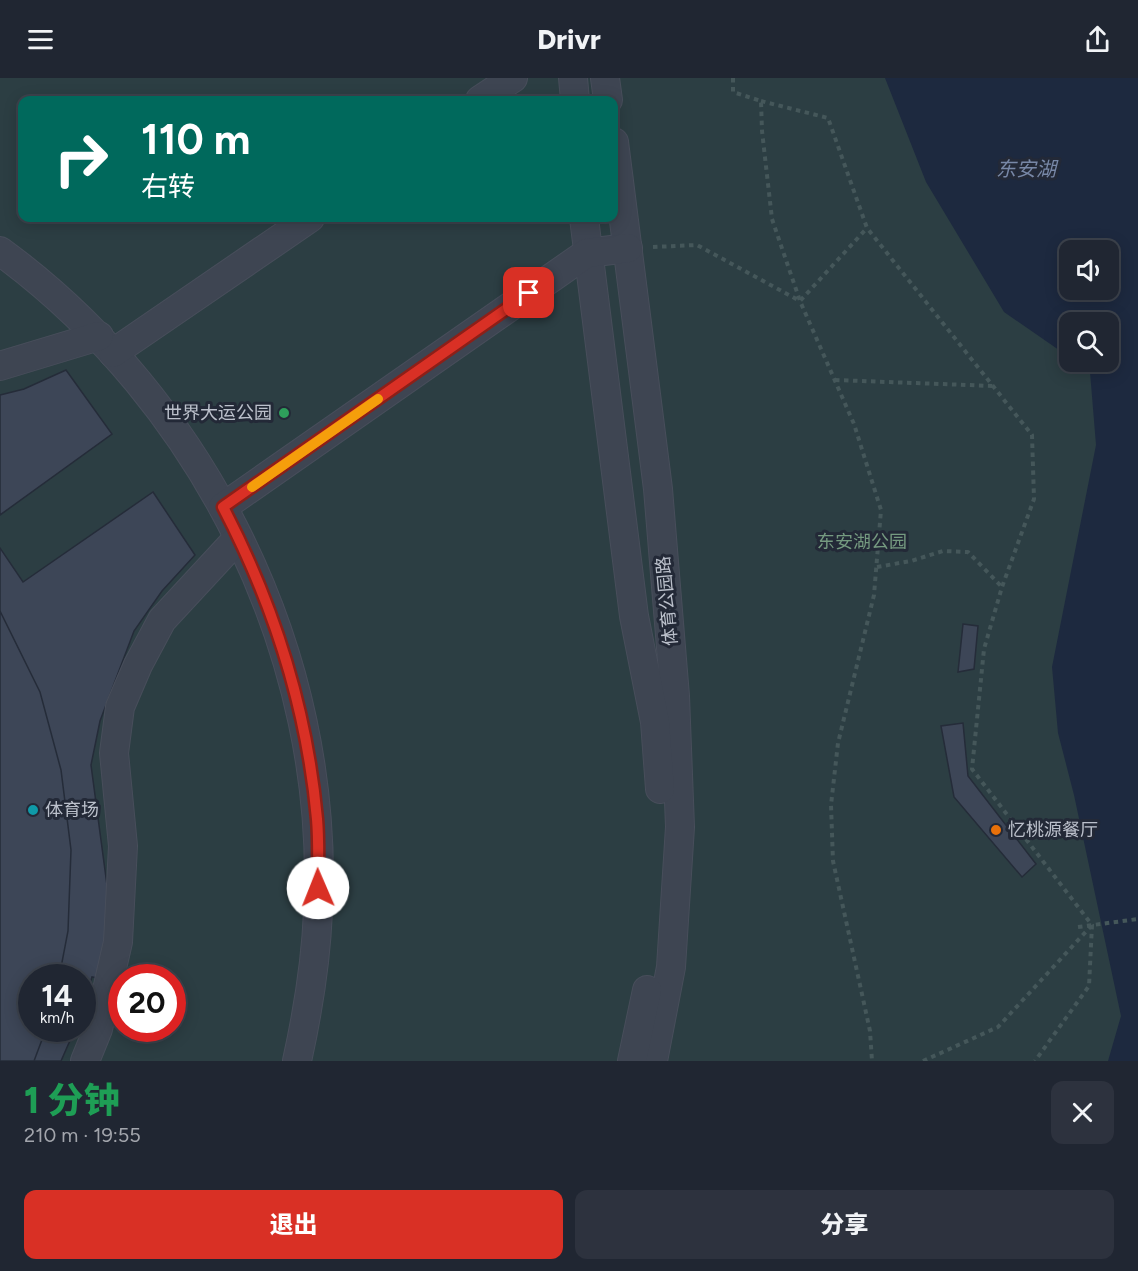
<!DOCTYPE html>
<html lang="zh">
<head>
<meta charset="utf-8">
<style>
	body { margin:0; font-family:Figtree,"Noto Sans SC",sans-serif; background:#2d323e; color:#f1f3f6; height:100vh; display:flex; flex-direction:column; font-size:22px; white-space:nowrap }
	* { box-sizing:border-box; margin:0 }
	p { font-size:20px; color:#a2a5ac }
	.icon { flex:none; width:33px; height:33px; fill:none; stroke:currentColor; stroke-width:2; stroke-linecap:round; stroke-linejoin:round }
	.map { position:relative; height:983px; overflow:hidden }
	.details { display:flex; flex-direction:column; background:#202632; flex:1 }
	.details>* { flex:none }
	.top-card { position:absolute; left:18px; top:18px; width:600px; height:126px; border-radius:12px; box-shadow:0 3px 15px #0003,0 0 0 2px #3d434d; background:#00695c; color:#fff; overflow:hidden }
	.buttons { position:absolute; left:1059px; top:162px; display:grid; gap:12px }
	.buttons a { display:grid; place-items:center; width:60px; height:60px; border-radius:12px; background:#202632; box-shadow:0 3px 15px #0003,0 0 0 2px #3d434d; font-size:30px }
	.speed { position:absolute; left:18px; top:886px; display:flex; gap:12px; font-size:30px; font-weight:700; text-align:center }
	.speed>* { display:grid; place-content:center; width:78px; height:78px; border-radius:50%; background:#202632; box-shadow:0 3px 15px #0003,0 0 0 2px #3d434d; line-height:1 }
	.speed small { font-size:15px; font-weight:400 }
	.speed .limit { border:9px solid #d22; background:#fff; color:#111 }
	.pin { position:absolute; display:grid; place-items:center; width:51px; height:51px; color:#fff; margin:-26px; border-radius:12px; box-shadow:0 3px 9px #0006 }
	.me { position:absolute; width:66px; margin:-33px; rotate:359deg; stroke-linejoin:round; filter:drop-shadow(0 0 4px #0008) }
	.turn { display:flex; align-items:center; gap:21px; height:126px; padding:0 24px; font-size:27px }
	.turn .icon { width:78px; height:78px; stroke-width:2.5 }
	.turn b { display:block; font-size:42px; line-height:51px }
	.round { display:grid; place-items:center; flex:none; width:63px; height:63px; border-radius:12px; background:#2d323e }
	.headline { display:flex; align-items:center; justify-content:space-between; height:102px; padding:0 24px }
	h1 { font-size:36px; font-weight:800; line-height:45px; color:#1e9e55 }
	.button { display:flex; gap:12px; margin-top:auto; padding:12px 24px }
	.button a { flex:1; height:69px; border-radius:12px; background:#d93025; color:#fff; font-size:24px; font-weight:800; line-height:69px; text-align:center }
	.button a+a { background:#2d323e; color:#f1f3f6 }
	header { display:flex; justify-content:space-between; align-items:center; height:78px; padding:0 24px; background:#202632; font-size:27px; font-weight:800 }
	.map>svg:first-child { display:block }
	.green { fill:#2c3e43; fill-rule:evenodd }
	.water { fill:#1d293f; fill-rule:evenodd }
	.building { fill:#3d4657; stroke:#252c39; stroke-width:1.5 }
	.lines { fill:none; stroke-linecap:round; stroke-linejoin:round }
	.minor-casing { stroke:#484e5b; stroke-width:30 }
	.path { stroke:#45575a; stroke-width:4; stroke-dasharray:4.5 4.5; stroke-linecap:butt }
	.minor { stroke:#3e4552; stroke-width:28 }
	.route-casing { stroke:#8d1f18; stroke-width:15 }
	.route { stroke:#d93025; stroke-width:10 }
	.slow { stroke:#f59e0b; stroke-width:10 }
	.leisure-dot { fill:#2e9e5b; stroke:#232937; stroke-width:2 }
	.culture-dot { fill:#0f9aa8; stroke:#232937; stroke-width:2 }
	.food-dot { fill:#e8710a; stroke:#232937; stroke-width:2 }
	.labels { text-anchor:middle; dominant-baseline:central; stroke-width:6; stroke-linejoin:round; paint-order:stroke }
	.poi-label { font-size:18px; fill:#bbc0cb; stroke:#232937; text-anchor:start }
	.park-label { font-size:18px; fill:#759a80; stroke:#232937 }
	.street-label { font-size:18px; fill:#bbc0cb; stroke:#232937 }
	.water-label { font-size:20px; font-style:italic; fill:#7888a7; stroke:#232937 }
</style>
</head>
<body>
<header><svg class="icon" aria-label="menu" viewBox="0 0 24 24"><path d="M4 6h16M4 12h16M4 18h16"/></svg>Drivr<svg class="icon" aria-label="share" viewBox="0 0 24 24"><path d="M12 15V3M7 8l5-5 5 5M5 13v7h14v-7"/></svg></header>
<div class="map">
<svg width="1138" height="983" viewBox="0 0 1138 983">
	<rect width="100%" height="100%" fill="#2a3242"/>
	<path class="green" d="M 0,0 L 1138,0 L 1138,983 L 0,983 ZM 22,22 L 614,22 L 614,140 L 22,140 ZM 1070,172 L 1108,172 L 1108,212 L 1070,212 ZM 1070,244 L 1108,244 L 1108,284 L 1070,284 ZM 32,900 L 82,900 L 82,951 L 32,951 ZM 122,900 L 172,900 L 172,951 L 122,951 Z"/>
	<path class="water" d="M 885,0 L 1138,0 L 1138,983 L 1108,983 L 1121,938 L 1074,717 L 1058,655 L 1052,589 L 1096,367 L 1090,294 L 1075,284 L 1108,284 L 1108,244 L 1070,244 L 1069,279 L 1004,234 L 926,104 ZM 1070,172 L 1108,172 L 1108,212 L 1070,212 Z"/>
	<g class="building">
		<path d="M 66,292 L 112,356 L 0,437 L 0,317 L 24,311 Z"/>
		<path d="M 153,414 L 195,477 L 162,513 L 134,553 L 100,643 L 91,687 L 120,905 L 92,899 L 82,932 L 82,900 L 32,900 L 32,951 L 75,951 L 61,983 L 0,983 L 0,470 L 23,504 Z"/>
		<path d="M 0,533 L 40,614 L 61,692 L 71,772 L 68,853 L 59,900 L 32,900 L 32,951 L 46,951 L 34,983 L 0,983 Z"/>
		<path d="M 963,546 L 978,548 L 974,591 L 958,594 Z"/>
		<path d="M 963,645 L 968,698 L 1036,786 L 1022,799 L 954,719 L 941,648 Z"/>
	</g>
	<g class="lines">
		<g class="minor-casing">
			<g id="minor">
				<path d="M 573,0 L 575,22"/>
				<path d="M 605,0 L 608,22"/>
				<path d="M 480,22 L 513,0"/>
				<path d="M 614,64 L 658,411 L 675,618 L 680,749 L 671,889 L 653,983"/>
				<path d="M 584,140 L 634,538 L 655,644 L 660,711"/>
				<path d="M 0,173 C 205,323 331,579 318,833 C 316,884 308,933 297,983"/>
				<path d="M 113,275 L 310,140"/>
				<path d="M 0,288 L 99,258"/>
				<path d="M 223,429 L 587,175 L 628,170"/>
				<path d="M 85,983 L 98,951 L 118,864 L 123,768 L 114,675 L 120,629 L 138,587 L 162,542 L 238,460"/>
				<path d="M 632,983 L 647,912"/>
			</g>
		</g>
		<g class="path">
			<path d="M 733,0 L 733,14 L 761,23 L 762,53 L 772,141 L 800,223 L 854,346 L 881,432 L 874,517 L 838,665 L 831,727 L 833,783 L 870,953 L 872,983"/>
			<path d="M 761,23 L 828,40 L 867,150 L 1032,357 L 1034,421 L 1002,509 L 984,571 L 972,691 L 1092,847 L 1089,908 L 1035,983"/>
			<path d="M 653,169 L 697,167 L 800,223 L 867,150"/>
			<path d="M 835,302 L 993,308"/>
			<path d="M 877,489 L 911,483 L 943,473 L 968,474 L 1002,509"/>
			<path d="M 1078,849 L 1138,841"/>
			<path d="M 923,983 L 998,949 L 1092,847"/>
		</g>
		<use href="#minor" class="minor"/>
	</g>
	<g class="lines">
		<g class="route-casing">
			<path id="route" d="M 318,810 C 318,787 319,764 317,741 C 307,631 274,527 223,429 L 529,215"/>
		</g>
		<use href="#route" class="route"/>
		<path class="slow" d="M 252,409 L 378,321"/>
	</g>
	<circle class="leisure-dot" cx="284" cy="335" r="6"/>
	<circle class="culture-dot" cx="33" cy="732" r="6"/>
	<circle class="food-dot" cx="996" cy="752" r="6"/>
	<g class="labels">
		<g class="poi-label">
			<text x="272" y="335" text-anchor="end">世界大运公园</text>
			<text x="45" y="732">体育场</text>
			<text x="1008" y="752">忆桃源餐厅</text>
		</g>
		<g class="park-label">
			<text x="862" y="464">东安湖公园</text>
		</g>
		<g class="street-label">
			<text transform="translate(667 523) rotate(-95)">体育公园路</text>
		</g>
		<g class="water-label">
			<text x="1026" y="91">东安湖</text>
		</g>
	</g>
</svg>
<div class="buttons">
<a><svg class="icon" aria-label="sound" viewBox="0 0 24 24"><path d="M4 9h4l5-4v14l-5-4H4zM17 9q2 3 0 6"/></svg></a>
<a><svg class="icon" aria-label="search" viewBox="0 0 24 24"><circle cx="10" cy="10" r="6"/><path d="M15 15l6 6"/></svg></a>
</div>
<div class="speed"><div>14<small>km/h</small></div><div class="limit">20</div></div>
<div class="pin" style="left:529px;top:215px;background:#d93025"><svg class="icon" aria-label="arrive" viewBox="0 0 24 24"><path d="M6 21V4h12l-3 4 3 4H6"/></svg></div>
<svg class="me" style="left:318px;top:810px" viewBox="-20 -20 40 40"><circle r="19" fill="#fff"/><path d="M0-13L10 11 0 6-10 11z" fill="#d93025"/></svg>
<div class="top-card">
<div class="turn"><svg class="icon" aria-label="right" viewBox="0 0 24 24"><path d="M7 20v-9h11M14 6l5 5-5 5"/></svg><div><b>110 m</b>右转</div></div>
</div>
</div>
<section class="details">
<div class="headline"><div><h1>1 分钟</h1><p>210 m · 19:55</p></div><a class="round"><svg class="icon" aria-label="close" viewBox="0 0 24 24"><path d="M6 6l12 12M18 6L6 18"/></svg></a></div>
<div class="button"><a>退出</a><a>分享</a></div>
</section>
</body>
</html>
